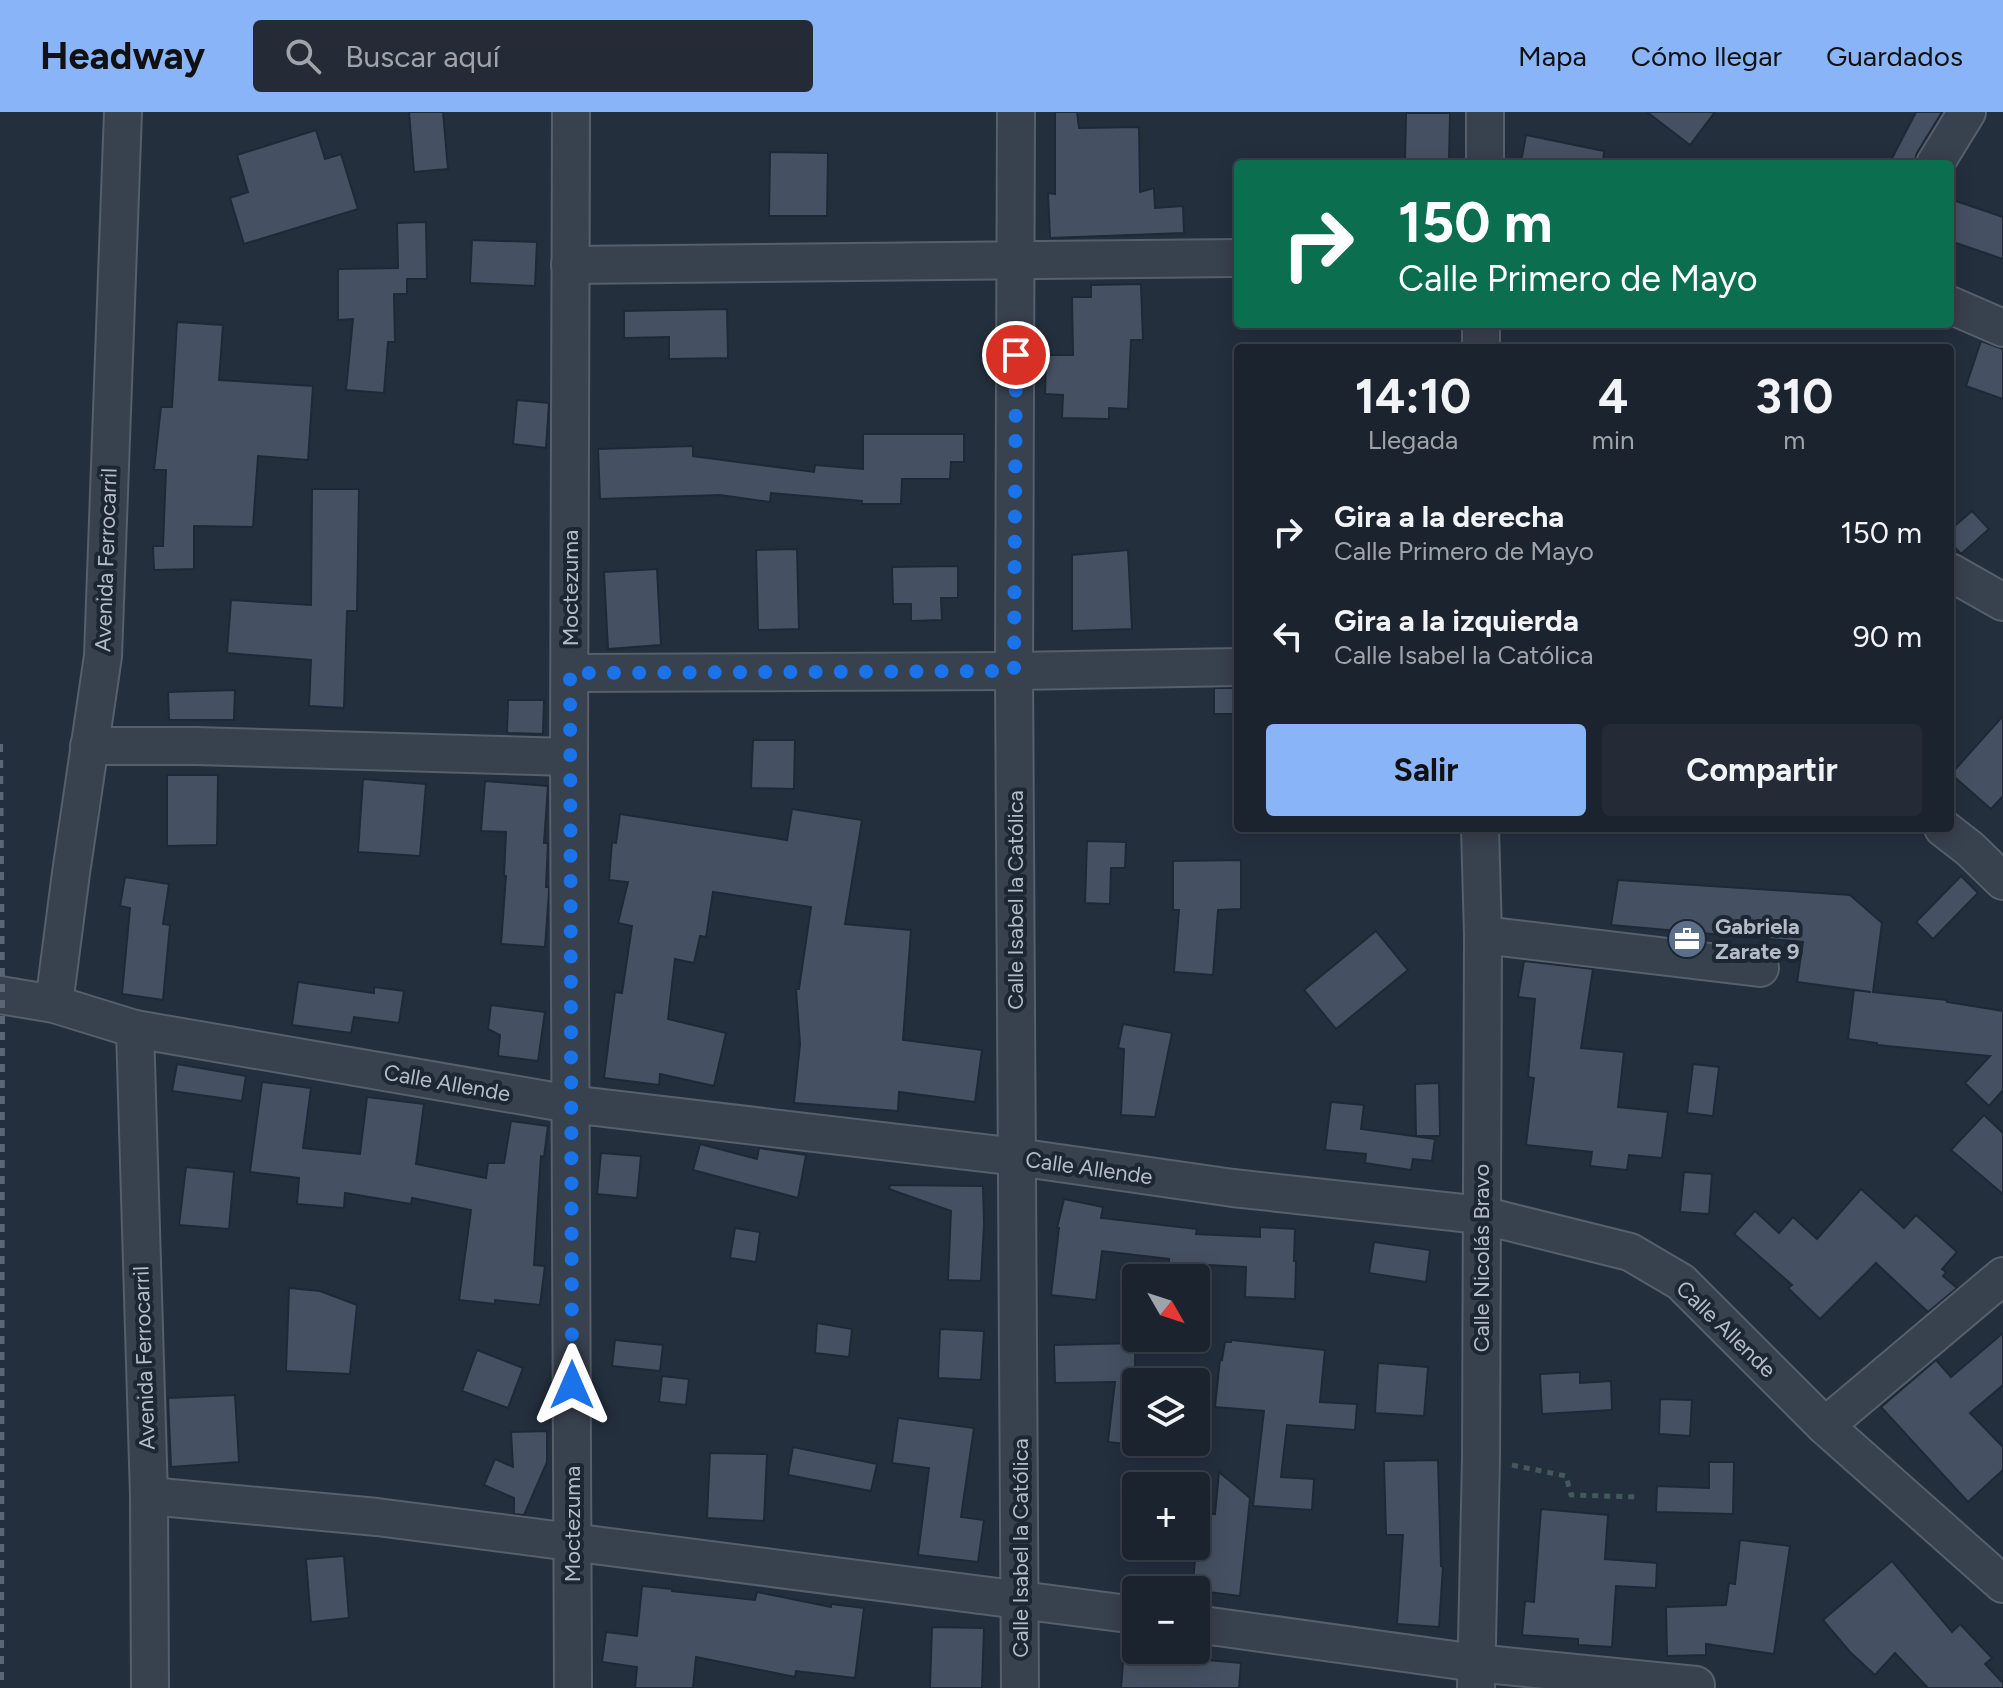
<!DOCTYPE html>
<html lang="es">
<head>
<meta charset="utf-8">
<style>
	body { margin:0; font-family:Figtree,sans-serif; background:#242b36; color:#f1f3f6; height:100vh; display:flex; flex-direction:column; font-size:30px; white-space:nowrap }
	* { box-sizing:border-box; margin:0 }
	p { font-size:26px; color:#a0a4aa }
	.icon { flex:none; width:44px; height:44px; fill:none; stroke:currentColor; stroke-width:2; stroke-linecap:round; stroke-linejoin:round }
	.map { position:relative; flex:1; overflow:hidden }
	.sheet { position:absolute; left:1234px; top:232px; width:720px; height:488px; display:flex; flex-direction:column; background:#1b232e; border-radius:8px; box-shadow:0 4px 20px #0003,0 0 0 2px #39404a }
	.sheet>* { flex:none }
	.banner { position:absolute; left:1234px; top:48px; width:720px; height:168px; border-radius:8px; box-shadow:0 4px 20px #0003,0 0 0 2px #39404a; background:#0b6e4f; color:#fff; overflow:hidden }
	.needle { width:52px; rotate:129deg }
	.fabs { position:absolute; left:1122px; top:1152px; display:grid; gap:16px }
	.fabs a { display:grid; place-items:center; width:88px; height:88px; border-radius:8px; background:#1b232e; box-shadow:0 4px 20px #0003,0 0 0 2px #39404a; font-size:40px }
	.pin { position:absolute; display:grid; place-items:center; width:68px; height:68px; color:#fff; margin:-34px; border:4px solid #fff; border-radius:50%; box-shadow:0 2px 8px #0007 }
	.me { position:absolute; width:88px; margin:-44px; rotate:0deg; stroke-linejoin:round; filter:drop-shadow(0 0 6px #0008) }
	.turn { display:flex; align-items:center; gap:28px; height:168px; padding:0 32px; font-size:36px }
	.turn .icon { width:104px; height:104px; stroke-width:2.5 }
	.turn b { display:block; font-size:56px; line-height:68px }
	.eta { display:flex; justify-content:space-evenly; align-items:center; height:136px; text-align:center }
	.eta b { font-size:48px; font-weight:700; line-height:56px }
	.action { display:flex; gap:16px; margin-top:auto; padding:16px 32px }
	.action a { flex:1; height:92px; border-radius:8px; background:#8ab4f8; color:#111; font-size:32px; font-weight:700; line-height:92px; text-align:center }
	.action a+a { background:#242b36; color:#f1f3f6 }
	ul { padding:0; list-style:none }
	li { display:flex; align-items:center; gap:24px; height:104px; padding:0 32px }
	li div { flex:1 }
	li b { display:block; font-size:30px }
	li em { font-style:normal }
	header { display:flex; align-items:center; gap:48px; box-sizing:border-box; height:112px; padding:0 40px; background:#8ab4f8; color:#111 }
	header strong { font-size:38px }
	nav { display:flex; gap:44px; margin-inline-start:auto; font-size:28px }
	.search { width:560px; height:72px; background:#242b36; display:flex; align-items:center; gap:20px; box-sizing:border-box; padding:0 28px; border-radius:8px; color:#a0a4aa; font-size:30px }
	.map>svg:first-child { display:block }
	.building { fill:#455162; stroke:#1f2835; stroke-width:2 }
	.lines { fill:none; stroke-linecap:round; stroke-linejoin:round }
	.street-casing { stroke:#565f6c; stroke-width:40 }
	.path { stroke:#44595c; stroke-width:5; stroke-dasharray:6 6; stroke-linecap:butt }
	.street { stroke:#38414e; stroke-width:36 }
	.rail { stroke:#5a6575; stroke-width:6; stroke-dasharray:8 8; stroke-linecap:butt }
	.route { stroke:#1a73e8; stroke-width:14; stroke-dasharray:0 25.2 }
	.labels { text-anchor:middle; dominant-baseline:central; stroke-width:8; stroke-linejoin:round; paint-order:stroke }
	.street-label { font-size:22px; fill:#b4bcc9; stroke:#1d2633 }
	.poi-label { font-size:22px; font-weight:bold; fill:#b4bcc9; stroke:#1d2633; text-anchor:start }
</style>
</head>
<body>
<header>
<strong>Headway</strong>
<div class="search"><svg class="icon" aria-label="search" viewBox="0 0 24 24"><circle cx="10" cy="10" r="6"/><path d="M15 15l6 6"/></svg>Buscar aquí</div>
<nav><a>Mapa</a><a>Cómo llegar</a><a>Guardados</a></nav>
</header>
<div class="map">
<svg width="2003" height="1576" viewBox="0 0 2003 1576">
	<rect width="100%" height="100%" fill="#242f3e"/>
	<g class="building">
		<path d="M 409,0 L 443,0 L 448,57 L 414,60 Z"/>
		<path d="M 1055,0 L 1077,0 L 1079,16 L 1139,15 L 1140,80 L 1154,76 L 1155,96 L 1183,94 L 1184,121 L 1050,126 L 1048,81 L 1055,82 Z"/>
		<path d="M 1647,0 L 1715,0 L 1690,33 Z"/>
		<path d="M 1916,0 L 1942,0 L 1917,41 L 1914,52 L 1889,52 Z"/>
		<path d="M 1406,1 L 1450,1 L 1449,48 L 1405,47 Z"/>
		<path d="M 316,18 L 325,47 L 341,42 L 358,97 L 244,132 L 230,86 L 248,80 L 237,43 Z"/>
		<path d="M 1526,23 L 1604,39 L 1603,52 L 1536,52 L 1521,50 Z"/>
		<path d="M 770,40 L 828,41 L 827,104 L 769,104 Z"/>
		<path d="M 1950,87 L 2003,105 L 2003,147 L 1950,129 Z"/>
		<path d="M 426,110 L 427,167 L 407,167 L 407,182 L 394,182 L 395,230 L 388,230 L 384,281 L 346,278 L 353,207 L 338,208 L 338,157 L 398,156 L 397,111 Z"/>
		<path d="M 472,128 L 537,130 L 535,174 L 470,171 Z"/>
		<path d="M 1141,172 L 1143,228 L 1131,228 L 1128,297 L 1109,296 L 1109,307 L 1062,306 L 1063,283 L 1045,282 L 1046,243 L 1073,243 L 1072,185 L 1091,185 L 1091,173 Z"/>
		<path d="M 727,197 L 728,246 L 669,247 L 669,225 L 624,226 L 624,199 Z"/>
		<path d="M 177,210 L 223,213 L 219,268 L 313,274 L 308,348 L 258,344 L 253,415 L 194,414 L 194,457 L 154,458 L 153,434 L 163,434 L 166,358 L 154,358 L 161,295 L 172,295 Z"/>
		<path d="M 1981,229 L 2003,237 L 2003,287 L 1966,274 Z"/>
		<path d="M 517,288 L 549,291 L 546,336 L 513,332 Z"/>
		<path d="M 863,322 L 964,322 L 964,350 L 951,350 L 950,367 L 902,367 L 901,392 L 862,392 L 862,389 L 771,381 L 770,390 L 720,383 L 600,387 L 598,337 L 693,334 L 693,344 L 814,360 L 815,353 L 863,357 Z"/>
		<path d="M 312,377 L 359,377 L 357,499 L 347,499 L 344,596 L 309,594 L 311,548 L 227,541 L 231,488 L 311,493 Z"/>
		<path d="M 1972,399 L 1989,417 L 1961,442 L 1950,430 L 1950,418 Z"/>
		<path d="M 797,437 L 799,517 L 758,518 L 756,438 Z"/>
		<path d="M 1128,438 L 1132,517 L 1072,519 L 1072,443 Z"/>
		<path d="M 958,454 L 958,486 L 941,486 L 942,508 L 911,509 L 911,492 L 893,492 L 892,455 Z"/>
		<path d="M 657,457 L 661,533 L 608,537 L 604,460 Z"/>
		<rect x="1214" y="576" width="24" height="26"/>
		<path d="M 235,578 L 234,608 L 169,608 L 168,580 Z"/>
		<path d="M 508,588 L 544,588 L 543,622 L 507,621 Z"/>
		<path d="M 2003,604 L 2003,684 L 1991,697 L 1951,662 Z"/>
		<path d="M 753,628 L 795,628 L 794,677 L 751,676 Z"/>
		<path d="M 167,663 L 218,663 L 217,733 L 167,734 Z"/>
		<path d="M 363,667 L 426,672 L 420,744 L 358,740 Z"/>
		<path d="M 485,669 L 548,674 L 544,731 L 548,731 L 546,775 L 549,775 L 549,780 L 545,835 L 501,832 L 506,764 L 504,764 L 506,720 L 481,719 Z"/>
		<path d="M 792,697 L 862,708 L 845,812 L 911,818 L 903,928 L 982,938 L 975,990 L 899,980 L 898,999 L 794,991 L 800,932 L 796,877 L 799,877 L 811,795 L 713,780 L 706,825 L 700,824 L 694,851 L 675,847 L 668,907 L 726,921 L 714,974 L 660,962 L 659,973 L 604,966 L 615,880 L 622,881 L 632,814 L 618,811 L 628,770 L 609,768 L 612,730 L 616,731 L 620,702 L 787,728 Z"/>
		<path d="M 1087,729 L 1126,730 L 1125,756 L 1111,756 L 1110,792 L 1085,791 Z"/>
		<path d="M 1241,748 L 1241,797 L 1218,798 L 1213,863 L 1174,860 L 1179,798 L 1173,798 L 1173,749 Z"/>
		<path d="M 1961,764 L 1978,781 L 1933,827 L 1916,810 Z"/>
		<path d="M 125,765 L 169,772 L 163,812 L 170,813 L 163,888 L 122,882 L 130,796 L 120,794 Z"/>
		<path d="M 1618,768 L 1850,783 L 1882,811 L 1873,880 L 1947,888 L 1947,890 L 2003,899 L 2003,978 L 1989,994 L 1965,971 L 1990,944 L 1877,933 L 1877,931 L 1848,927 L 1854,878 L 1871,880 L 1797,870 L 1803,830 L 1611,813 Z"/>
		<path d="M 1376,819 L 1408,858 L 1336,917 L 1304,878 Z"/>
		<path d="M 1524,849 L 1593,857 L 1581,936 L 1624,940 L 1618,995 L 1668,1000 L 1662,1046 L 1629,1043 L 1627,1058 L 1590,1054 L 1592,1040 L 1526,1033 L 1534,966 L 1528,965 L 1535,887 L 1518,885 Z"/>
		<path d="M 298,870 L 374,881 L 374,875 L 404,879 L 399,911 L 354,905 L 351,921 L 292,913 Z"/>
		<path d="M 491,893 L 545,900 L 538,949 L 498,944 L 500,923 L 488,917 Z"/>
		<path d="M 1123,912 L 1172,921 L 1155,1005 L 1121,1003 L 1124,937 L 1118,936 Z"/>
		<path d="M 177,952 L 246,964 L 242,989 L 172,979 Z"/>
		<path d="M 1693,952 L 1719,955 L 1713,1004 L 1687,1001 Z"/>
		<path d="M 262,970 L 311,976 L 303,1036 L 360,1042 L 367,985 L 424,992 L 416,1052 L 486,1066 L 488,1051 L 504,1051 L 511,1009 L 548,1014 L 544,1045 L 541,1044 L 534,1153 L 545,1154 L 540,1193 L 495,1188 L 495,1192 L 459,1188 L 471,1098 L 412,1086 L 411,1092 L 345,1081 L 344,1096 L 297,1092 L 299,1066 L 250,1060 Z"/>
		<path d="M 1439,971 L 1440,1024 L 1416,1024 L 1415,972 Z"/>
		<path d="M 1331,990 L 1364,993 L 1361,1017 L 1435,1027 L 1432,1049 L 1413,1047 L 1411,1058 L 1365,1051 L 1366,1042 L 1325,1038 Z"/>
		<path d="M 1984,1003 L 2003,1021 L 2003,1082 L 1951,1038 Z"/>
		<path d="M 700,1032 L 757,1047 L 759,1036 L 806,1043 L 798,1086 L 693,1058 Z"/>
		<path d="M 601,1041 L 641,1044 L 637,1086 L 597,1082 Z"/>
		<path d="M 186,1055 L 234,1060 L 229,1117 L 179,1113 Z"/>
		<path d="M 1684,1060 L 1712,1062 L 1709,1102 L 1680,1100 Z"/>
		<path d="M 890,1073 L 983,1074 L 984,1112 L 981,1169 L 948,1168 L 951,1099 L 889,1077 Z"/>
		<path d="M 1861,1077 L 1904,1116 L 1916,1103 L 1957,1140 L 1942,1157 L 1946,1160 L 1943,1164 L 1957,1176 L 1928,1200 L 1876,1151 L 1820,1207 L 1788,1176 L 1792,1173 L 1734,1122 L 1755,1099 L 1779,1121 L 1793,1105 L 1817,1127 Z"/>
		<path d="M 1064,1087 L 1103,1095 L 1101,1106 L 1197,1117 L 1196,1122 L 1260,1125 L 1260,1115 L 1295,1117 L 1294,1149 L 1296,1149 L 1295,1187 L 1245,1185 L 1246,1155 L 1169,1151 L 1169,1147 L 1102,1139 L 1096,1188 L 1051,1183 L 1059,1116 L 1057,1116 Z"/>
		<path d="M 735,1116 L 760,1120 L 756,1150 L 730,1146 Z"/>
		<path d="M 1374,1130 L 1430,1138 L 1426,1170 L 1369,1161 Z"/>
		<path d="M 289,1176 L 320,1179 L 357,1193 L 350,1262 L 286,1259 Z"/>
		<path d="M 817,1211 L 852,1217 L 849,1245 L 815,1241 Z"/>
		<path d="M 940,1217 L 984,1219 L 981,1268 L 938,1266 Z"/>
		<path d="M 2003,1221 L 2003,1273 L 1970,1301 L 2003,1335 L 2003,1358 L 1968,1390 L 1881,1295 L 1936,1248 L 1951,1265 Z"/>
		<path d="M 615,1228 L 663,1233 L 660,1259 L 612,1254 Z"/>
		<path d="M 1231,1228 L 1325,1238 L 1320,1290 L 1357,1292 L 1355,1318 L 1287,1313 L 1281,1365 L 1314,1367 L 1312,1398 L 1253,1394 L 1264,1299 L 1215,1295 L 1220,1247 L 1222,1248 L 1225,1230 L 1231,1230 Z"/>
		<path d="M 1135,1231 L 1136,1333 L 1108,1330 L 1115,1270 L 1055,1271 L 1054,1233 Z"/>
		<path d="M 477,1238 L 523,1256 L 508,1296 L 462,1279 Z"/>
		<path d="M 1378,1251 L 1428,1255 L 1424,1304 L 1375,1301 Z"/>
		<path d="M 1580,1260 L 1580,1271 L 1611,1269 L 1612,1298 L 1542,1302 L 1540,1262 Z"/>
		<path d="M 662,1264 L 689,1267 L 686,1293 L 659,1290 Z"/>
		<path d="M 235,1283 L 239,1350 L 171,1355 L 168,1286 Z"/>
		<path d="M 1660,1287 L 1692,1288 L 1690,1324 L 1659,1322 Z"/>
		<path d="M 898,1306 L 974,1316 L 961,1405 L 984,1408 L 978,1450 L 918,1443 L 929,1356 L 892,1351 Z"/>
		<path d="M 547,1319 L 547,1350 L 524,1403 L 514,1402 L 514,1386 L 484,1373 L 495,1347 L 513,1355 L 511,1320 Z"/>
		<path d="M 793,1335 L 877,1352 L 871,1379 L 788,1363 Z"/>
		<path d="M 710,1341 L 767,1342 L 764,1409 L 707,1406 Z"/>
		<path d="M 1438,1348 L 1441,1454 L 1443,1455 L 1439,1515 L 1397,1512 L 1403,1423 L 1386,1423 L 1384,1349 Z"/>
		<path d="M 1709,1350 L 1734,1350 L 1733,1402 L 1656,1400 L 1657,1374 L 1709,1376 Z"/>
		<path d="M 1219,1360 L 1250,1386 L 1240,1484 L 1192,1478 L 1200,1400 L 1215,1402 Z"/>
		<path d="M 1541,1397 L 1608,1403 L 1605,1447 L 1657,1451 L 1656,1476 L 1616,1474 L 1612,1535 L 1578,1533 L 1578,1527 L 1522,1523 L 1525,1489 L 1534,1490 Z"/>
		<path d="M 1740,1428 L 1790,1434 L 1774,1542 L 1706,1532 L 1706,1543 L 1667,1544 L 1666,1495 L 1726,1493 L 1729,1471 L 1735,1472 Z"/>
		<path d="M 344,1444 L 349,1506 L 311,1510 L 306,1447 Z"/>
		<path d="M 1892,1449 L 1952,1520 L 1960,1512 L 1992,1546 L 1985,1552 L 2003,1571 L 2003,1576 L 1928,1576 L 1895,1541 L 1875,1563 L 1850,1540 L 1823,1508 Z"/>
		<path d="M 642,1474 L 672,1477 L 672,1479 L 755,1488 L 757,1480 L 831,1495 L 831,1492 L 864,1496 L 855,1566 L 796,1559 L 795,1565 L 696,1545 L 693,1576 L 635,1576 L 637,1555 L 602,1550 L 606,1520 L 637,1524 Z"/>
		<path d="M 932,1515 L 984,1516 L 982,1576 L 930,1576 Z"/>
		<path d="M 1124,1538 L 1172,1538 L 1172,1545 L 1241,1551 L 1239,1576 L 1121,1576 Z"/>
	</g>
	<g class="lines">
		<g class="street-casing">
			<g id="street">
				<path d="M 571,0 L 569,645 L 573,1576"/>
				<path d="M 1016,0 L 1014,559 L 1020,1576"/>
				<path d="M 1485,52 L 1485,0"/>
				<path d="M 1935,52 L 1967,0"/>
				<path d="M 570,153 L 1238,146"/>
				<path d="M 1950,193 L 2003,216"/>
				<path d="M 1481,236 L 1481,212"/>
				<path d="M 1950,460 L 2003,490"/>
				<path d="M 570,561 L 1014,559 L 1238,555"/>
				<path d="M 89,634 L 196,634 L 569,645"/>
				<path d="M 1943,716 L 1970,737 L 2003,769"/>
				<path d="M 1483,823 L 1760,856"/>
				<path d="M 0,883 L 54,892 L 135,917 L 570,992 L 1017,1045 L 1233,1076 L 1481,1103 L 1630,1140 L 1681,1170 L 1825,1314 L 2003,1472"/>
				<path d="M 54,892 L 71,761 L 103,544 L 123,0"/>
				<path d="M 135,917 L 149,1384 L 150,1576"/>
				<path d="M 1825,1314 L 2003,1164"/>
				<path d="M 149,1384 L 377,1405 L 1136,1503"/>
				<path d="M 1196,1512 L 1476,1551 L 1696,1573"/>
				<path d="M 1476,1576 L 1481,1347 L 1483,823 L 1480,716"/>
			</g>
		</g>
		<path class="path" d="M 1512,1353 L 1566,1364 L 1571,1383 L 1639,1385"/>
		<use href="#street" class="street"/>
		<path class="rail" d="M 0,632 L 2,882 L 1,1576"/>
	</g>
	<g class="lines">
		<path class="route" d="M 572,1273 L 570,561 L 1014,559 L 1016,243"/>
	</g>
	<defs>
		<g id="office-disc" transform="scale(2)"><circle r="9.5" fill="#5c6f8a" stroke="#1d2633"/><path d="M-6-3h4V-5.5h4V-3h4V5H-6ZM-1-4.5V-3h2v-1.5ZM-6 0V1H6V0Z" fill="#fff"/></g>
	</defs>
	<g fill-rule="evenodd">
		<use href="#office-disc" x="1687" y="827"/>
	</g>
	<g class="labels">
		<g class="street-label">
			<text transform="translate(106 448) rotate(-88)">Avenida Ferrocarril</text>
			<text transform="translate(570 476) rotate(-90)">Moctezuma</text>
			<text transform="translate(1015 788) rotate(-90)">Calle Isabel la Católica</text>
			<text transform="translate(447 971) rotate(10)">Calle Allende</text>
			<text transform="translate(1089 1056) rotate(8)">Calle Allende</text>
			<text transform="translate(1481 1146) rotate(-90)">Calle Nicolás Bravo</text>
			<text transform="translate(1726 1217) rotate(44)">Calle Allende</text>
			<text transform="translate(144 1246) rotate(-92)">Avenida Ferrocarril</text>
			<text transform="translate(572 1412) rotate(-90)">Moctezuma</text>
			<text transform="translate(1020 1436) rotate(-90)">Calle Isabel la Católica</text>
		</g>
		<g class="poi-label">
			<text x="1715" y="814">Gabriela<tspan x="1715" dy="25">Zarate 9</tspan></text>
		</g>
	</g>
</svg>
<div class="fabs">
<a><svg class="needle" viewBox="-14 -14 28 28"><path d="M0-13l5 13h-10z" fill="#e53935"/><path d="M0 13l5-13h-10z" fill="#a0a4aa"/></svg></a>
<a><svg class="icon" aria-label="layers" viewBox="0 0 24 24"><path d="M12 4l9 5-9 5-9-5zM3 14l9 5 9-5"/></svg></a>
<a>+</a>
<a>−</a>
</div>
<div class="pin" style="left:1016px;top:243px;background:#d93025"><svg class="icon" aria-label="arrive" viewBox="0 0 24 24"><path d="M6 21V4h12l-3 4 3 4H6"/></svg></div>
<svg class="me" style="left:572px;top:1273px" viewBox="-20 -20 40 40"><path d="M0-17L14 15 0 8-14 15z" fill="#1a73e8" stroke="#fff" stroke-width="4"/></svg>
<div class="banner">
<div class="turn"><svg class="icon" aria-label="right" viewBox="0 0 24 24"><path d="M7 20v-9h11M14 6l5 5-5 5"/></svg><div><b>150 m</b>Calle Primero de Mayo</div></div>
</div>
<section class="sheet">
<div class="eta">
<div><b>14:10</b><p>Llegada</p></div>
<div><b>4</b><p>min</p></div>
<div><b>310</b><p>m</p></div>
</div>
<ul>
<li><svg class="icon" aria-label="right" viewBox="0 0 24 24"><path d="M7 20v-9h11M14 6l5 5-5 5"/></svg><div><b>Gira a la derecha</b><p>Calle Primero de Mayo</p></div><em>150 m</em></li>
<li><svg class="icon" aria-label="left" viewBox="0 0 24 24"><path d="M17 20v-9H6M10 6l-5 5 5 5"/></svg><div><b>Gira a la izquierda</b><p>Calle Isabel la Católica</p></div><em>90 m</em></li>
</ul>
<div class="action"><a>Salir</a><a>Compartir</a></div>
</section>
</div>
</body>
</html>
